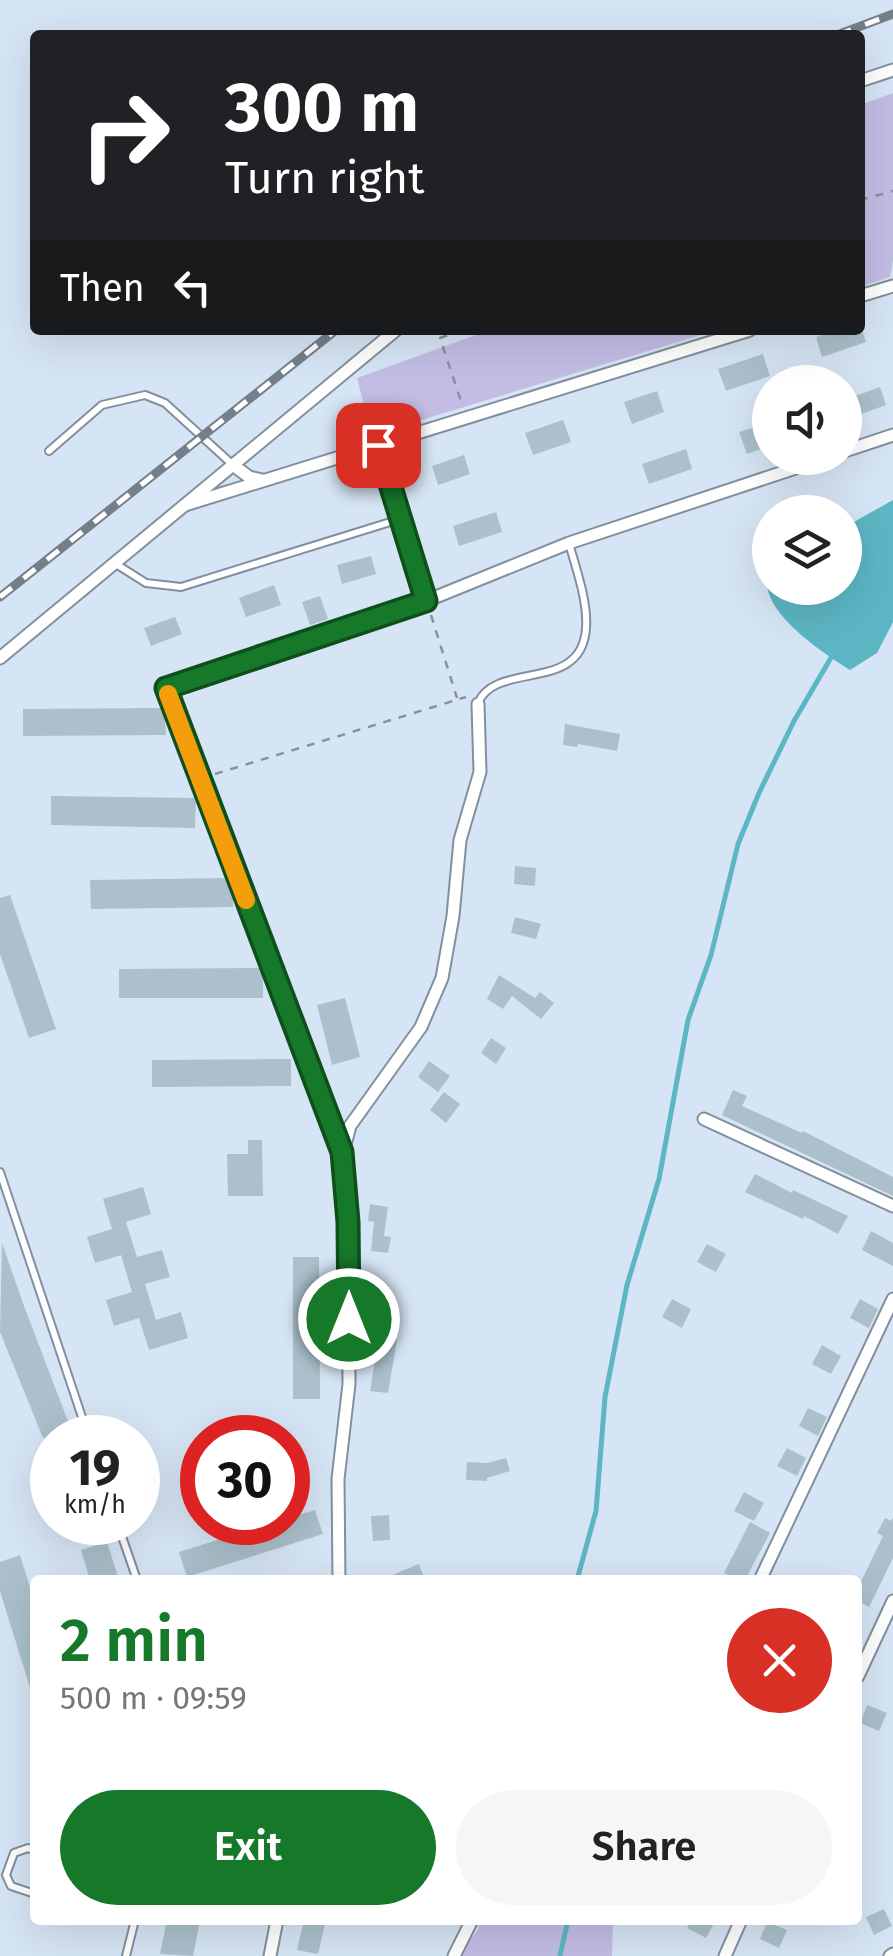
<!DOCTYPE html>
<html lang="en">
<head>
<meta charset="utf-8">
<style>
	body { margin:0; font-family:"Fira Sans",sans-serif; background:#f6f6f6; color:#222; height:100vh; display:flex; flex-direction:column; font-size:38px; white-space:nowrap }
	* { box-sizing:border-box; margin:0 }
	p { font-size:32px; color:#767676 }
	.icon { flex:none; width:55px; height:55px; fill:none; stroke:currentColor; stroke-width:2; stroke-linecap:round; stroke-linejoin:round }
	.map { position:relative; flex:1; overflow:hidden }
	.drawer { position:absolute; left:30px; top:1575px; width:832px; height:350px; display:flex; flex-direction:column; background:#fff; border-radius:10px; box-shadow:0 10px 40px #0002 }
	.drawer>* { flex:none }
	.banner { position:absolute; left:30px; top:30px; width:835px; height:305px; border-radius:10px; box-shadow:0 10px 40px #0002; background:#202124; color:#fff; overflow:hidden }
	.fabs { position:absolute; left:752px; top:365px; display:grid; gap:20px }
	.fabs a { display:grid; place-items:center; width:110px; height:110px; border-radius:50%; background:#fff; box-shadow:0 10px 40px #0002; font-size:50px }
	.speed { position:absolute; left:30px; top:1415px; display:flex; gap:20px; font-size:50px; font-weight:700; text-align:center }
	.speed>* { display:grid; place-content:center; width:130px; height:130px; border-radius:50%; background:#fff; box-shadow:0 10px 40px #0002; line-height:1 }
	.speed small { font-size:25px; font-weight:400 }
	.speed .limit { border:15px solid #d22; background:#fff; color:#111 }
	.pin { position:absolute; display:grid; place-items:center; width:85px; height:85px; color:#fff; margin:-42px; border-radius:20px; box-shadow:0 5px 15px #0006 }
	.me { position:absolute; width:110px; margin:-55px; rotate:0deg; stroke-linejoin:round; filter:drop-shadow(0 0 8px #0008) }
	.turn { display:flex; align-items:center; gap:35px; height:210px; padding:0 30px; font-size:45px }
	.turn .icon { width:130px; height:130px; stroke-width:2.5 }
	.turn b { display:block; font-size:70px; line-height:85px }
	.then { display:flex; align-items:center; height:95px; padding:0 30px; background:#0003; gap:20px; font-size:38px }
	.round { display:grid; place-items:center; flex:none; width:105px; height:105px; border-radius:52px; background:#f6f6f6 }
	.overview { display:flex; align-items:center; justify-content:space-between; height:170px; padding:0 30px }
	h1 { font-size:60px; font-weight:600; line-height:75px; color:#16792a }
	.action { display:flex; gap:20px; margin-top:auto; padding:20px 30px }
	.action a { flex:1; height:115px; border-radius:60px; background:#16792a; color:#fff; font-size:40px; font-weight:600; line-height:115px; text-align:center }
	.action a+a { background:#f6f6f6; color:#222 }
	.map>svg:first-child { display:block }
	.green { fill:#c3bde4 }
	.water { fill:#5db6c4 }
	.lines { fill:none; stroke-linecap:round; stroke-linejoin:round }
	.stream { stroke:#5db6c4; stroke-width:5 }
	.building { fill:#abc0cb }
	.lane-casing { stroke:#828f9e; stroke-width:10 }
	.street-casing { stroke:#828f9e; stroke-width:15 }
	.path { stroke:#87929e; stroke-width:2.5; stroke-dasharray:8 8; stroke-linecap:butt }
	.lane { stroke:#fff; stroke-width:6 }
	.street { stroke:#fff; stroke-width:11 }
	.rail-casing { stroke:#757f8a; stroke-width:9 }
	.rail { stroke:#fff; stroke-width:5; stroke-dasharray:15; stroke-linecap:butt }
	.route-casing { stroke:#0e4f1b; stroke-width:25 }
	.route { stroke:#16792a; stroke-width:18 }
	.slow { stroke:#f59e0b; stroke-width:18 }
</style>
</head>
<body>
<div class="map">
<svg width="893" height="1956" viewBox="0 0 893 1956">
	<rect width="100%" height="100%" fill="#d6e5f5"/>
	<g class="green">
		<path d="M 893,93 L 893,260 L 890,277 L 860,287 L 860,105 Z"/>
		<path d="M 490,330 L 717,330 L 372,435 L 357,378 Z"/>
		<path d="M 480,1920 L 613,1920 L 612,1956 L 458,1956 L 478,1930 Z"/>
	</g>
	<path class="water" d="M 893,500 L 893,622 L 877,653 L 850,670 C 823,653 771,618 767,586 L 770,581 L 770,588 L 845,588 L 845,527 Z"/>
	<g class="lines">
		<g class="stream">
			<path d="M 577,1580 L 596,1511 L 605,1397 L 627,1285 L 659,1179 L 688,1020 L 711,955 L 738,844 L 759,793 L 794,721 L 832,656"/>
			<path d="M 560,1956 L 568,1920"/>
		</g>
	</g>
	<g class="building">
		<path d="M 837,330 L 862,330 L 866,342 L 822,357 L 816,337 Z"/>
		<path d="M 763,354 L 770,376 L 726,391 L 718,369 Z"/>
		<path d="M 880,387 L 886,405 L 845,420 L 845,400 Z"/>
		<path d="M 657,391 L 664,412 L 632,424 L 624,402 Z"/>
		<path d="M 563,420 L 571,442 L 533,455 L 525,433 Z"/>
		<path d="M 770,422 L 770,446 L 747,454 L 739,432 Z"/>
		<path d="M 686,449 L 692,469 L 649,484 L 642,464 Z"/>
		<path d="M 464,455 L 470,474 L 438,485 L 432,466 Z"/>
		<path d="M 496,512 L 502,532 L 459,546 L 453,526 Z"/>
		<path d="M 371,556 L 376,574 L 342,584 L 337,565 Z"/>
		<path d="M 274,585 L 281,605 L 246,617 L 239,598 Z"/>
		<path d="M 320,596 L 328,619 L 310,625 L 302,602 Z"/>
		<path d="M 175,617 L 182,634 L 151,646 L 144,628 Z"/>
		<path d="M 164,708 L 166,735 L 23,736 L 23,709 Z"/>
		<path d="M 565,724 L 620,734 L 617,751 L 578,744 L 577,747 L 563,745 Z"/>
		<path d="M 51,796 L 196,798 L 195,828 L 51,825 Z"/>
		<path d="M 515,866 L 536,868 L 535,886 L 514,884 Z"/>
		<path d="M 229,878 L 233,891 L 233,907 L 91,909 L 90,880 Z"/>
		<path d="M 10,895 L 56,1029 L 29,1038 L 0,954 L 0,898 Z"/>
		<path d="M 515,917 L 541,924 L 536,939 L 511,933 Z"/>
		<path d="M 263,968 L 263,998 L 119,998 L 119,969 Z"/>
		<path d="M 499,975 L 535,998 L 540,992 L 554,1003 L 541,1019 L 512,996 L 503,1009 L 487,999 Z"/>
		<path d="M 345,998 L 360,1057 L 332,1065 L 317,1005 Z"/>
		<path d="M 491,1038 L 506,1048 L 496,1064 L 481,1053 Z"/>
		<path d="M 291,1059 L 291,1086 L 152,1087 L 152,1060 Z"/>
		<path d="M 429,1061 L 450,1076 L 438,1092 L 418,1077 Z"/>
		<path d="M 733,1090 L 747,1096 L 742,1106 L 802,1133 L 803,1131 L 893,1177 L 893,1196 L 722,1115 Z"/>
		<path d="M 444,1092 L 460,1104 L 446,1123 L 430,1110 Z"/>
		<path d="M 248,1140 L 262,1140 L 263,1196 L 228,1196 L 227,1154 L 248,1154 Z"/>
		<path d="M 755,1174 L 792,1193 L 793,1190 L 848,1216 L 838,1234 L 804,1216 L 803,1219 L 745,1192 Z"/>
		<path d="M 143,1187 L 151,1214 L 126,1222 L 137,1257 L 162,1250 L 170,1277 L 145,1284 L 156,1320 L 181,1312 L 188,1338 L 149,1350 L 139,1318 L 114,1326 L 106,1300 L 132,1292 L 121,1255 L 95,1263 L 87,1237 L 112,1229 L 103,1199 Z"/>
		<path d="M 370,1204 L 388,1207 L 384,1236 L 391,1237 L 388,1253 L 371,1251 L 374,1222 L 368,1221 Z"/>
		<path d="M 871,1231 L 893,1243 L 893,1266 L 862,1250 Z"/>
		<path d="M 2,1243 L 24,1306 L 74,1437 L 43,1438 L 0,1332 Z"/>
		<path d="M 707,1244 L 726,1254 L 716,1272 L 697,1262 Z"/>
		<path d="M 293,1257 L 319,1257 L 320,1399 L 293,1399 Z"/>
		<path d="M 672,1299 L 691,1309 L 682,1328 L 662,1317 Z"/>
		<path d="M 860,1299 L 878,1309 L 869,1328 L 850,1318 Z"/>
		<path d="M 379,1337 L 397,1340 L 388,1393 L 370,1391 Z"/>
		<path d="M 822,1345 L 841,1356 L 831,1374 L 812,1364 Z"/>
		<path d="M 808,1408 L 827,1417 L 818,1436 L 799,1426 Z"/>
		<path d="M 787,1448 L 806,1458 L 797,1476 L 777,1466 Z"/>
		<path d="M 506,1458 L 510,1471 L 487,1478 L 487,1481 L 466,1480 L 467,1462 L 487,1463 Z"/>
		<path d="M 744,1492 L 764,1503 L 754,1521 L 734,1511 Z"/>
		<path d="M 315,1510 L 323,1534 L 187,1577 L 179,1552 L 274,1522 L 288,1522 L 288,1518 Z"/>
		<path d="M 389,1515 L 390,1540 L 373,1541 L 371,1516 Z"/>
		<path d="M 885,1518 L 891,1521 L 893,1518 L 893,1558 L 869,1607 L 858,1601 L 858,1588 L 883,1536 L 877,1533 Z"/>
		<path d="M 750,1522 L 770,1533 L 745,1580 L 738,1580 L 724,1573 Z"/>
		<path d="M 107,1542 L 119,1580 L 90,1580 L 81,1550 Z"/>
		<path d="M 20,1555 L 35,1603 L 35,1694 L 32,1694 L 0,1591 L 0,1562 Z"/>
		<path d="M 419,1564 L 425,1580 L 380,1580 Z"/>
		<path d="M 867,1705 L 887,1713 L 879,1731 L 860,1723 Z"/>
		<path d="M 884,1909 L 892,1926 L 874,1935 L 866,1917 Z"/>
		<path d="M 167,1920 L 200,1920 L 193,1956 L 160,1954 Z"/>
		<path d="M 304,1920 L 326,1920 L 318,1954 L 297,1950 Z"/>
		<path d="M 691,1920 L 716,1920 L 706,1938 L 687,1928 Z"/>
		<path d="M 767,1922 L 787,1930 L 779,1948 L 760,1939 Z"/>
	</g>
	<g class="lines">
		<g class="lane-casing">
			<g id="lane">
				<path d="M 49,451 L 102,405 L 145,395 L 165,403 L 233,465"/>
				<path d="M 116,564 L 146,583 L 181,587 L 400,519"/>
				<path d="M 478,703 C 496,660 582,694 586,628 C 588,601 576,569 569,543"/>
				<path d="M 0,1172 L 89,1438"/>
				<path d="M 117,1522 L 137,1580"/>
				<path d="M 35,1851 L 28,1848 L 14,1853 L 6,1875 L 11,1886 L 35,1894"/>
				<path d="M 126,1956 L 135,1920"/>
			</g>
		</g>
		<g class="street-casing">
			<g id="street">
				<path d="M 860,81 L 893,70"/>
				<path d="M 860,296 L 893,286"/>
				<path d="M 378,445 L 426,601"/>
				<path d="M 845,451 L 893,435"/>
				<path d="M 233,465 L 249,477 L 262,480"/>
				<path d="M 185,505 L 750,330"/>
				<path d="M 0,658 L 396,330"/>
				<path d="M 704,1119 L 893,1206"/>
				<path d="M 343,1152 L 166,688 L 426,601 L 569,543 L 826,458"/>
				<path d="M 339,1580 L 338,1479 L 349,1384 L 348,1222 L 343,1152 L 350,1126 L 421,1027 L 442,978 L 453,916 L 460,840 L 480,772 L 478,704"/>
				<path d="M 760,1580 L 893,1299"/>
				<path d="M 858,1676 L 893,1601"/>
				<path d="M 270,1956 L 277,1920"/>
				<path d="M 454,1956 L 472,1920"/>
				<path d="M 725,1956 L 741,1920"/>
				<path d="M 890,1956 L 893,1954"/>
			</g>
		</g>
		<g class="path">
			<path d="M 860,200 L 893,191"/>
			<path d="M 462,330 L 440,338 L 463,407"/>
			<path d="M 431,615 L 457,698"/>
			<path d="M 215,774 L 466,697"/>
		</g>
		<use href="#lane" class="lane"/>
		<use href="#street" class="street"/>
		<g class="rail-casing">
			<g id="rail">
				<path d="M 837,35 L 893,14"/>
				<path d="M 0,597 L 336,330"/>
			</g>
		</g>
		<use href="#rail" class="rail"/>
	</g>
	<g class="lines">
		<g class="route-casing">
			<path id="route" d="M 349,1319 L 348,1222 L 342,1152 L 166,688 L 426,601 L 378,445"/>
		</g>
		<use href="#route" class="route"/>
		<path class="slow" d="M 168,694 L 246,900"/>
	</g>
</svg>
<div class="fabs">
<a><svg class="icon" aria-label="sound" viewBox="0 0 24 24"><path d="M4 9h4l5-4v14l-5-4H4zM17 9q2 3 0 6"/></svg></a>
<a><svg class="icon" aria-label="layers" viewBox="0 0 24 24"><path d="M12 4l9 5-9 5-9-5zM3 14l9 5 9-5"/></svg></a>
</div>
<div class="speed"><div>19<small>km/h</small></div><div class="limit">30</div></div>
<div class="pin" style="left:378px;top:445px;background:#d93025"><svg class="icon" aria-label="arrive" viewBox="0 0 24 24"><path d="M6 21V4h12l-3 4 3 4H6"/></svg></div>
<svg class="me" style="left:349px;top:1319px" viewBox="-20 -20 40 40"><circle r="17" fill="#16792a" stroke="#fff" stroke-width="3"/><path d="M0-11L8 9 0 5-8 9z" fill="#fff"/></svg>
<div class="banner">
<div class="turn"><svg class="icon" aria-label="right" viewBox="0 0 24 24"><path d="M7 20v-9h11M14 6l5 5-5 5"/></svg><div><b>300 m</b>Turn right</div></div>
<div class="then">Then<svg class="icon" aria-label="left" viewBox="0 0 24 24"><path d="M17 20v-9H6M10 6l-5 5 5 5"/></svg></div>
</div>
<section class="drawer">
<div class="overview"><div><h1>2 min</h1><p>500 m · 09:59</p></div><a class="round" style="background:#d93025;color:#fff"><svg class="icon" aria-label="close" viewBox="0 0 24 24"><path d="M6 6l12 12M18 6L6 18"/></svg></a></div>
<div class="action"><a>Exit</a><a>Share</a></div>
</section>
</div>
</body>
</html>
